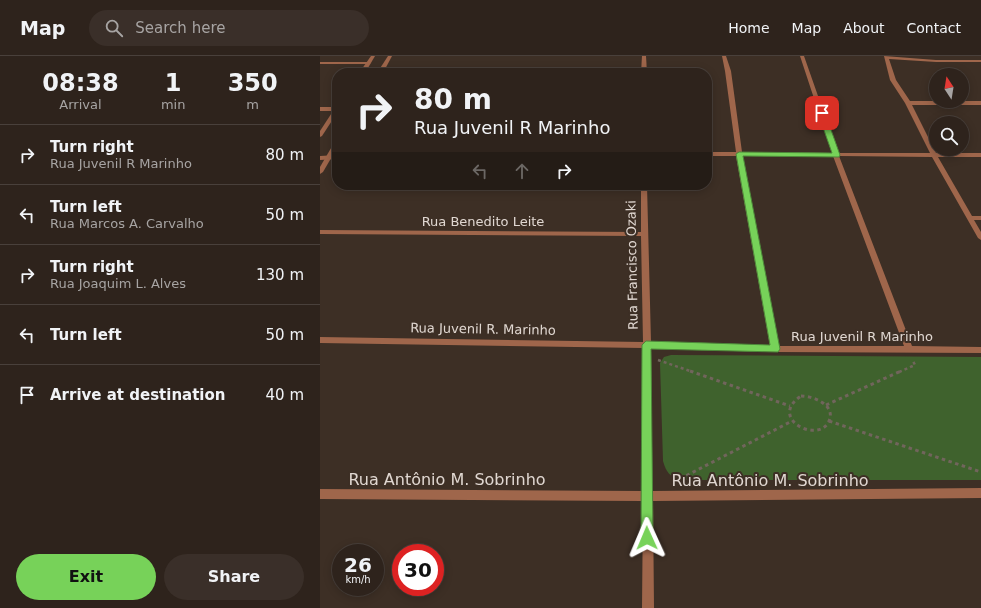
<!DOCTYPE html>
<html lang="en">
<head>
<meta charset="utf-8">
<style>
	body { margin:0; font-family:"DejaVu Sans",sans-serif; background:#3a2f29; color:#f1f3f6; height:100vh; display:flex; flex-direction:column; font-size:15px; white-space:nowrap }
	* { box-sizing:border-box; margin:0 }
	p { font-size:13px; color:#a7a4a3 }
	.icon { flex:none; width:22px; height:22px; fill:none; stroke:currentColor; stroke-width:2; stroke-linecap:round; stroke-linejoin:round }
	.map { position:relative; flex:1; overflow:hidden }
	.side { display:flex; flex-direction:column; background:#2e231c; width:320px }
	.side>* { flex:none }
	.banner { position:absolute; left:12px; top:12px; width:380px; height:122px; border-radius:16px; box-shadow:0 2px 10px #0003,0 0 0 1px #49403b; background:#2e231c; color:#f1f3f6; overflow:hidden }
	.needle { width:26px; rotate:348deg }
	.fabs { position:absolute; left:609px; top:12px; display:grid; gap:8px }
	.fabs a { display:grid; place-items:center; width:40px; height:40px; border-radius:50%; background:#2e231c; box-shadow:0 2px 10px #0003,0 0 0 1px #49403b; font-size:20px }
	.speed { position:absolute; left:12px; top:488px; display:flex; gap:8px; font-size:20px; font-weight:700; text-align:center }
	.speed>* { display:grid; place-content:center; width:52px; height:52px; border-radius:50%; background:#2e231c; box-shadow:0 2px 10px #0003,0 0 0 1px #49403b; line-height:1 }
	.speed small { font-size:10px; font-weight:400 }
	.speed .limit { border:6px solid #d22; background:#fff; color:#111 }
	.pin { position:absolute; display:grid; place-items:center; width:34px; height:34px; color:#fff; margin:-17px; border-radius:8px; box-shadow:0 2px 6px #0006 }
	.me { position:absolute; width:44px; margin:-22px; rotate:359deg; stroke-linejoin:round; filter:drop-shadow(0 0 3px #0008) }
	.turn { display:flex; align-items:center; gap:14px; height:84px; padding:0 16px; font-size:18px }
	.turn .icon { width:52px; height:52px; stroke-width:2.5 }
	.turn b { display:block; font-size:28px; line-height:34px }
	.lanes { display:flex; align-items:center; height:38px; padding:0 16px; background:#0003; justify-content:center; gap:20px; direction:ltr }
	.lanes .off { opacity:.35 }
	.eta { display:flex; justify-content:space-evenly; align-items:center; height:68px; text-align:center }
	.eta b { font-size:24px; font-weight:700; line-height:28px }
	.button { display:flex; gap:8px; margin-top:auto; padding:8px 16px }
	.button a { flex:1; height:46px; border-radius:24px; background:#77d259; color:#111; font-size:16px; font-weight:700; line-height:46px; text-align:center }
	.button a+a { background:#3a2f29; color:#f1f3f6 }
	ul { padding:0; list-style:none }
	li { display:flex; align-items:center; gap:12px; height:60px; padding:0 16px; border-top:1px solid #49403b }
	li div { flex:1 }
	li b { display:block; font-size:15px }
	li em { font-style:normal }
	header { display:flex; align-items:center; gap:24px; box-sizing:border-box; height:56px; padding:0 20px; background:#2e231c; border-bottom:1px solid #49403b }
	header strong { font-size:19px }
	nav { display:flex; gap:22px; margin-inline-start:auto; font-size:14px }
	.search { width:280px; height:36px; background:#3a2f29; display:flex; align-items:center; gap:10px; box-sizing:border-box; padding:0 14px; border-radius:22px; color:#a7a4a3; font-size:15px }
	main { display:flex; flex:1; min-height:0 }
	.map>svg:first-child { display:block }
	.green { fill:#3f622d }
	.lines { fill:none; stroke-linecap:round; stroke-linejoin:round }
	.path-far1 { stroke:#71655c; stroke-width:2.5; stroke-dasharray:3 3; stroke-linecap:butt }
	.path { stroke:#71655c; stroke-width:3; stroke-dasharray:3.5 3.5; stroke-linecap:butt }
	.minor { fill:#9f664b; fill-rule:evenodd }
	.tertiary { fill:#9f664b; fill-rule:evenodd }
	.route { fill:#77d259; stroke:#4d883a }
	.labels { text-anchor:middle; dominant-baseline:central; stroke-width:4; stroke-linejoin:round; paint-order:stroke }
	.street-label { font-size:13px; fill:#e0d7d1; stroke:#3d2f25 }
	.near-street-label { font-size:16px; fill:#e0d7d1; stroke:#3d2f25 }
</style>
</head>
<body>
<header>
<strong>Map</strong>
<div class="search"><svg class="icon" aria-label="search" viewBox="0 0 24 24"><circle cx="10" cy="10" r="6"/><path d="M15 15l6 6"/></svg>Search here</div>
<nav><a>Home</a><a>Map</a><a>About</a><a>Contact</a></nav>
</header>
<main>
<section class="side">
<div class="eta">
<div><b>08:38</b><p>Arrival</p></div>
<div><b>1</b><p>min</p></div>
<div><b>350</b><p>m</p></div>
</div>
<ul>
<li><svg class="icon" aria-label="right" viewBox="0 0 24 24"><path d="M7 20v-9h11M14 6l5 5-5 5"/></svg><div><b>Turn right</b><p>Rua Juvenil R Marinho</p></div><em>80 m</em></li>
<li><svg class="icon" aria-label="left" viewBox="0 0 24 24"><path d="M17 20v-9H6M10 6l-5 5 5 5"/></svg><div><b>Turn left</b><p>Rua Marcos A. Carvalho</p></div><em>50 m</em></li>
<li><svg class="icon" aria-label="right" viewBox="0 0 24 24"><path d="M7 20v-9h11M14 6l5 5-5 5"/></svg><div><b>Turn right</b><p>Rua Joaquim L. Alves</p></div><em>130 m</em></li>
<li><svg class="icon" aria-label="left" viewBox="0 0 24 24"><path d="M17 20v-9H6M10 6l-5 5 5 5"/></svg><div><b>Turn left</b></div><em>50 m</em></li>
<li><svg class="icon" aria-label="arrive" viewBox="0 0 24 24"><path d="M6 21V4h12l-3 4 3 4H6"/></svg><div><b>Arrive at destination</b></div><em>40 m</em></li>
</ul>
<div class="button"><a>Exit</a><a>Share</a></div>
</section>
<div class="map">
<svg width="661" height="552" viewBox="0 0 661 552">
	<rect width="100%" height="100%" fill="#3d2f25"/>
	<path class="green" d="M 351,299 L 661,301 L 661,424 L 360,424 C 350,421 346,416 343,405 L 340,307 L 344,301 Z"/>
	<g class="lines">
		<g class="path-far1">
			<path d="M 338,304 L 373,316"/>
			<path d="M 579,316 L 595,309 L 593,305"/>
		</g>
		<g class="path">
			<path d="M 370,315 L 470,350"/>
			<path d="M 481,340 C 494,340 518,350 508,367 C 496,387 448,362 481,340 Z"/>
			<path d="M 506,349 L 581,315"/>
			<path d="M 509,365 L 661,416"/>
			<path d="M 354,426 L 472,365"/>
		</g>
		<g class="minor">
			<path d="M 322,0 L 326,0 L 327,17 L 321,17 Z"/>
			<path d="M 402,0 L 406,0 L 411,15 L 422,96 L 512,97 L 480,0 L 484,0 L 518,97 L 610,97 L 585,47 L 570,24 L 564,0 L 616,4 L 661,4 L 661,6 L 616,6 L 569,3 L 576,24 L 590,45 L 661,45 L 661,49 L 592,49 L 616,97 L 661,97 L 661,101 L 618,101 L 652,160 L 661,160 L 661,164 L 654,164 L 661,176 L 661,184 L 658,182 L 612,101 L 519,100 L 592,290 L 661,291 L 661,297 L 455,296 L 331,292 L 332,435 L 661,432 L 661,442 L 333,445 L 334,552 L 322,552 L 323,445 L 0,443 L 0,433 L 323,435 L 323,292 L 0,287 L 0,281 L 323,286 L 321,180 L 0,178 L 0,174 L 321,176 L 321,129 L 327,129 L 331,286 L 450,290 L 416,100 L 387,100 L 387,96 L 416,96 L 405,15 ZM 422,100 L 513,100 L 584,290 L 458,290 Z"/>
			<path d="M 0,6 L 49,6 L 51,7 L 49,8 L 0,8 Z"/>
			<rect x="0" y="51" width="17" height="4"/>
			<path d="M 17,99 L 17,103 L 0,104 L 0,100 Z"/>
		</g>
		<g class="tertiary">
			<path d="M 51,0 L 55,0 L 45,17 L 39,17 Z"/>
			<path d="M 68,0 L 72,0 L 63,17 L 57,17 Z"/>
			<path d="M 17,51 L 17,57 L 2,80 L 0,81 L 0,75 L 15,52 Z"/>
			<path d="M 17,85 L 17,92 L 3,116 L 0,118 L 0,111 L 14,87 Z"/>
		</g>
	</g>
	<path class="route" d="M 499,55 L 505,57 L 520,99 L 519,101 L 423,100 L 460,293 L 458,296 L 331,293 L 333,482 L 331,486 L 327,488 L 323,486 L 321,482 L 322,289 L 326,285 L 450,289 L 416,98 L 419,96 L 512,97 L 498,57 Z"/>
	<g class="labels">
		<g class="street-label">
			<text x="163" y="165">Rua Benedito Leite</text>
			<text transform="translate(312 209) rotate(-91)">Rua Francisco Ozaki</text>
			<text transform="translate(163 273) rotate(1)">Rua Juvenil R. Marinho</text>
			<text x="542" y="280">Rua Juvenil R Marinho</text>
		</g>
		<g class="near-street-label">
			<text x="127" y="423">Rua Antônio M. Sobrinho</text>
			<text x="450" y="424">Rua Antônio M. Sobrinho</text>
		</g>
	</g>
</svg>
<div class="fabs">
<a><svg class="needle" viewBox="-14 -14 28 28"><path d="M0-13l5 13h-10z" fill="#e53935"/><path d="M0 13l5-13h-10z" fill="#a7a4a3"/></svg></a>
<a><svg class="icon" aria-label="search" viewBox="0 0 24 24"><circle cx="10" cy="10" r="6"/><path d="M15 15l6 6"/></svg></a>
</div>
<div class="speed"><div>26<small>km/h</small></div><div class="limit">30</div></div>
<div class="pin" style="left:502px;top:57px;background:#d93025"><svg class="icon" aria-label="arrive" viewBox="0 0 24 24"><path d="M6 21V4h12l-3 4 3 4H6"/></svg></div>
<svg class="me" style="left:327px;top:482px" viewBox="-20 -20 40 40"><path d="M0-17L14 15 0 8-14 15z" fill="#77d259" stroke="#fff" stroke-width="4"/></svg>
<div class="banner">
<div class="turn"><svg class="icon" aria-label="right" viewBox="0 0 24 24"><path d="M7 20v-9h11M14 6l5 5-5 5"/></svg><div><b>80 m</b>Rua Juvenil R Marinho</div></div>
<div class="lanes"><svg class="icon off" aria-label="left" viewBox="0 0 24 24"><path d="M17 20v-9H6M10 6l-5 5 5 5"/></svg><svg class="icon off" aria-label="ahead" viewBox="0 0 24 24"><path d="M12 20V5M6 11l6-6 6 6"/></svg><svg class="icon" aria-label="right" viewBox="0 0 24 24"><path d="M7 20v-9h11M14 6l5 5-5 5"/></svg></div>
</div>
</div>
</main>
</body>
</html>
